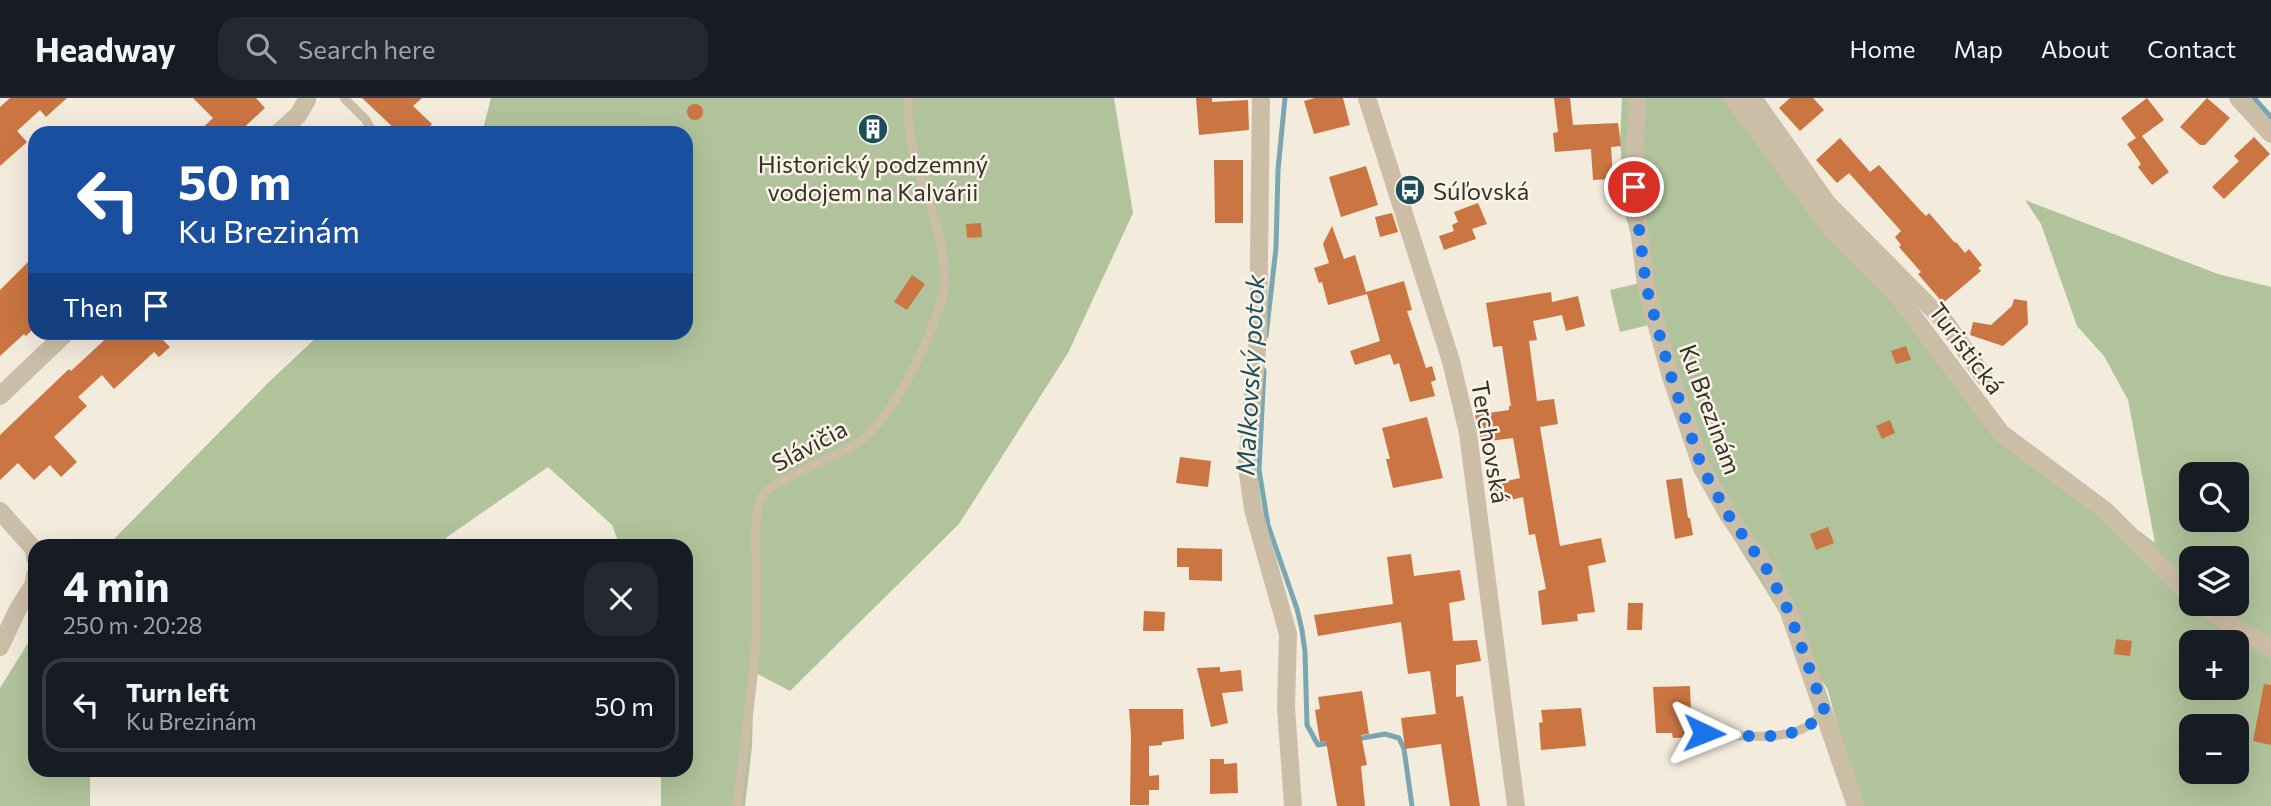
<!DOCTYPE html>
<html lang="en">
<head>
<meta charset="utf-8">
<style>
	body { margin:0; font-family:Commissioner,sans-serif; background:#242831; color:#f1f3f6; height:100vh; display:flex; flex-direction:column; font-size:26px; white-space:nowrap }
	* { box-sizing:border-box; margin:0 }
	p { font-size:23px; color:#9ea1a6 }
	.icon { flex:none; width:38px; height:38px; fill:none; stroke:currentColor; stroke-width:2; stroke-linecap:round; stroke-linejoin:round }
	.map { position:relative; flex:1; overflow:hidden }
	.side { position:absolute; left:28px; top:441px; width:665px; height:238px; display:flex; flex-direction:column; background:#171b24; border-radius:21px; box-shadow:0 7px 28px #0002 }
	.side>* { flex:none }
	.top-card { position:absolute; left:28px; top:28px; width:665px; height:214px; border-radius:21px; box-shadow:0 7px 28px #0002; background:#1a4fa0; color:#fff; overflow:hidden }
	.buttons { position:absolute; left:2179px; top:364px; display:grid; gap:14px }
	.buttons a { display:grid; place-items:center; width:70px; height:70px; border-radius:14px; background:#171b24; box-shadow:0 7px 28px #0002; font-size:35px }
	.pin { position:absolute; display:grid; place-items:center; width:60px; height:60px; color:#fff; margin:-30px; border:4px solid #fff; border-radius:50%; box-shadow:0 2px 7px #0007 }
	.me { position:absolute; width:77px; margin:-38px; rotate:92deg; stroke-linejoin:round; filter:drop-shadow(0 0 5px #0008) }
	.turn { display:flex; align-items:center; gap:24px; height:147px; padding:0 35px; font-size:32px }
	.turn .icon { width:91px; height:91px; stroke-width:2.5 }
	.turn b { display:block; font-size:49px; line-height:60px }
	.then { display:flex; align-items:center; height:66px; padding:0 35px; background:#0003; gap:14px; font-size:26px }
	.round { display:grid; place-items:center; flex:none; width:74px; height:74px; border-radius:21px; background:#242831 }
	.overview { display:flex; align-items:center; justify-content:space-between; height:119px; padding:0 35px }
	h1 { font-size:42px; font-weight:700; line-height:52px }
	ul { padding:0; list-style:none }
	li { display:flex; align-items:center; gap:21px; height:94px; margin:0 14px 10px; padding:0 21px; border:4px solid #363941; border-radius:21px }
	li div { flex:1 }
	li b { display:block; font-size:26px }
	li em { font-style:normal }
	header { display:flex; align-items:center; gap:42px; box-sizing:border-box; height:98px; padding:0 35px; background:#171b24; border-bottom:2px solid #363941 }
	header strong { font-size:33px }
	nav { display:flex; gap:38px; margin-inline-start:auto; font-size:24px }
	.search { width:490px; height:63px; background:#242831; display:flex; align-items:center; gap:18px; box-sizing:border-box; padding:0 24px; border-radius:21px; color:#9ea1a6; font-size:26px }
	.map>svg:first-child { display:block }
	.green { fill:#b0c39b; fill-rule:evenodd }
	.lines { fill:none; stroke-linecap:round; stroke-linejoin:round }
	.stream { stroke:#79a7b1; stroke-width:5 }
	.building { fill:#ca7542 }
	.service { stroke:#ccbda7; stroke-width:9 }
	.minor { stroke:#ccbda7; stroke-width:18 }
	.route { stroke:#1a73e8; stroke-width:12; stroke-dasharray:0 21.6 }
	.labels { text-anchor:middle; dominant-baseline:central; stroke-width:5; stroke-linejoin:round; paint-order:stroke }
	.poi-label { font-size:24px; fill:#382f28; stroke:#faf4e8 }
	.street-label { font-size:24px; fill:#382f28; stroke:#faf4e8 }
	.water-label { font-size:26px; font-style:italic; fill:#1c4e5b; stroke:#faf4e8 }
</style>
</head>
<body>
<header>
<strong>Headway</strong>
<div class="search"><svg class="icon" aria-label="search" viewBox="0 0 24 24"><circle cx="10" cy="10" r="6"/><path d="M15 15l6 6"/></svg>Search here</div>
<nav><a>Home</a><a>Map</a><a>About</a><a>Contact</a></nav>
</header>
<div class="map">
<svg width="2271" height="708" viewBox="0 0 2271 708">
	<rect width="100%" height="100%" fill="#f3ebdc"/>
	<g class="green">
		<path d="M 491,0 L 1114,0 L 1133,115 L 1068,255 L 959,426 L 790,593 L 754,574 L 752,648 L 745,708 L 661,708 L 661,672 L 686,672 L 686,448 L 620,448 L 612,427 L 548,369 L 447,439 L 440,448 L 107,448 L 268,285 L 321,235 L 686,234 L 686,35 L 482,35 Z"/>
		<path d="M 1622,0 L 1733,0 L 2007,333 L 2155,445 L 2128,302 L 2104,258 L 2077,228 L 2041,126 L 2025,102 L 2218,176 L 2271,189 L 2271,708 L 1858,708 L 1828,592 L 1722,422 L 1645,192 L 1625,114 L 1620,42 ZM 2191,376 L 2236,376 L 2236,422 L 2191,422 ZM 2191,460 L 2236,460 L 2236,506 L 2191,506 ZM 2191,544 L 2236,544 L 2236,590 L 2191,590 ZM 2191,628 L 2236,628 L 2236,674 L 2191,674 Z"/>
		<path d="M 1640,185 L 1649,227 L 1620,234 L 1610,192 Z"/>
		<path d="M 35,534 L 35,672 L 90,672 L 90,708 L 0,708 L 0,590 Z"/>
	</g>
	<g class="lines">
		<g class="stream">
			<path d="M 2254,0 L 2271,19"/>
			<path d="M 1266,238 L 1276,150 L 1278,72 L 1285,0"/>
			<path d="M 1264,272 L 1259,372 L 1268,427 L 1297,511 L 1302,532 L 1305,554 L 1307,627 L 1318,647 L 1330,645"/>
			<path d="M 1357,641 L 1385,636 L 1399,640 L 1404,651 L 1412,708"/>
		</g>
	</g>
	<g class="building">
		<path d="M 10,0 L 67,0 L 46,19 L 40,12 L 17,33 L 27,44 L 0,68 L 0,9 Z"/>
		<path d="M 193,0 L 256,0 L 265,10 L 238,35 L 197,35 L 213,20 Z"/>
		<path d="M 362,0 L 422,0 L 413,8 L 432,26 L 423,35 L 399,35 Z"/>
		<path d="M 1196,0 L 1212,0 L 1212,4 L 1248,2 L 1249,32 L 1199,37 Z"/>
		<path d="M 1315,0 L 1343,0 L 1350,27 L 1314,36 L 1304,3 Z"/>
		<path d="M 1554,0 L 1570,0 L 1573,27 L 1618,25 L 1621,48 L 1611,49 L 1613,81 L 1593,82 L 1591,51 L 1555,54 L 1553,35 L 1558,34 Z"/>
		<path d="M 1790,0 L 1813,0 L 1824,12 L 1800,33 L 1779,10 Z"/>
		<path d="M 2147,0 L 2164,22 L 2142,38 L 2169,74 L 2152,87 L 2138,69 L 2141,66 L 2127,46 L 2136,40 L 2121,20 Z"/>
		<path d="M 2207,0 L 2230,20 L 2205,47 L 2200,47 L 2180,29 Z"/>
		<circle cx="695" cy="14" r="8"/>
		<path d="M 2254,39 L 2270,56 L 2224,101 L 2212,89 L 2239,63 L 2234,58 Z"/>
		<path d="M 1840,40 L 1870,74 L 1879,67 L 1919,111 L 1926,118 L 1929,115 L 1955,145 L 1956,144 L 1965,155 L 1969,151 L 1982,167 L 1978,170 L 1981,173 L 1943,205 L 1918,176 L 1921,174 L 1899,149 L 1901,147 L 1895,139 L 1901,133 L 1849,75 L 1837,85 L 1816,62 Z"/>
		<path d="M 1214,62 L 1243,62 L 1243,125 L 1215,125 Z"/>
		<path d="M 1366,68 L 1378,107 L 1341,119 L 1329,79 Z"/>
		<path d="M 1478,105 L 1487,126 L 1472,131 L 1476,141 L 1444,152 L 1439,138 L 1454,133 L 1452,127 L 1458,124 L 1454,114 Z"/>
		<path d="M 1392,115 L 1398,134 L 1380,139 L 1375,119 Z"/>
		<path d="M 981,125 L 982,139 L 967,140 L 966,126 Z"/>
		<path d="M 1332,128 L 1344,161 L 1355,157 L 1366,194 L 1404,183 L 1412,212 L 1407,213 L 1426,270 L 1432,268 L 1436,282 L 1431,284 L 1435,298 L 1410,304 L 1399,265 L 1394,267 L 1390,256 L 1355,267 L 1350,253 L 1380,243 L 1367,196 L 1328,207 L 1322,184 L 1319,185 L 1314,170 L 1329,165 L 1323,146 Z"/>
		<path d="M 35,157 L 35,229 L 26,238 L 24,236 L 0,258 L 0,192 Z"/>
		<path d="M 912,177 L 925,186 L 907,212 L 894,204 Z"/>
		<path d="M 1551,194 L 1552,204 L 1578,198 L 1585,228 L 1566,233 L 1562,217 L 1533,223 L 1537,242 L 1529,243 L 1537,303 L 1554,301 L 1558,326 L 1540,329 L 1560,448 L 1601,440 L 1606,464 L 1588,468 L 1595,514 L 1577,516 L 1578,523 L 1542,527 L 1538,493 L 1546,491 L 1535,436 L 1529,437 L 1523,399 L 1494,406 L 1490,387 L 1520,380 L 1513,340 L 1481,344 L 1475,317 L 1509,312 L 1509,308 L 1511,308 L 1502,248 L 1493,249 L 1486,205 Z"/>
		<path d="M 2014,201 L 2027,203 L 2028,226 L 2003,248 L 1970,237 L 1973,224 L 1991,227 L 2012,208 Z"/>
		<path d="M 113,234 L 155,234 L 170,249 L 159,259 L 154,254 L 114,291 L 102,277 L 78,299 L 87,308 L 54,339 L 77,364 L 61,379 L 50,367 L 34,382 L 18,365 L 0,382 L 0,337 L 69,271 L 71,273 Z"/>
		<path d="M 1906,248 L 1911,262 L 1896,266 L 1891,253 Z"/>
		<path d="M 1427,319 L 1443,380 L 1393,390 L 1386,361 L 1390,361 L 1382,330 Z"/>
		<path d="M 1890,322 L 1895,335 L 1882,341 L 1876,328 Z"/>
		<path d="M 1180,359 L 1211,363 L 1208,389 L 1176,385 Z"/>
		<path d="M 1682,380 L 1688,420 L 1690,420 L 1693,437 L 1675,441 L 1666,382 Z"/>
		<path d="M 1828,429 L 1834,445 L 1816,452 L 1810,436 Z"/>
		<path d="M 1177,450 L 1222,451 L 1222,483 L 1189,482 L 1189,469 L 1177,469 Z"/>
		<path d="M 1411,456 L 1414,478 L 1460,472 L 1465,502 L 1449,505 L 1453,543 L 1477,542 L 1481,563 L 1456,567 L 1456,599 L 1463,598 L 1480,708 L 1450,708 L 1441,646 L 1405,651 L 1401,620 L 1436,616 L 1430,573 L 1408,576 L 1401,524 L 1318,538 L 1314,517 L 1393,506 L 1387,459 Z"/>
		<path d="M 1628,505 L 1643,505 L 1642,532 L 1627,532 Z"/>
		<path d="M 1144,513 L 1165,514 L 1164,533 L 1143,533 Z"/>
		<path d="M 2116,541 L 2132,543 L 2130,558 L 2114,556 Z"/>
		<path d="M 1220,569 L 1220,574 L 1241,572 L 1243,593 L 1222,595 L 1228,625 L 1211,629 L 1197,570 Z"/>
		<path d="M 2264,586 L 2271,587 L 2271,647 L 2253,643 Z"/>
		<path d="M 1690,588 L 1692,639 L 1673,640 L 1672,635 L 1656,635 L 1653,589 Z"/>
		<path d="M 1362,593 L 1369,636 L 1361,637 L 1367,667 L 1361,668 L 1365,708 L 1337,708 L 1326,643 L 1320,644 L 1315,612 L 1320,611 L 1318,599 Z"/>
		<path d="M 1581,610 L 1586,648 L 1541,652 L 1539,625 L 1543,624 L 1541,612 Z"/>
		<path d="M 1129,611 L 1183,611 L 1184,641 L 1162,644 L 1162,647 L 1149,648 L 1149,678 L 1159,677 L 1159,692 L 1149,692 L 1149,707 L 1130,707 L 1131,637 Z"/>
		<path d="M 1210,661 L 1224,661 L 1224,666 L 1237,665 L 1238,695 L 1210,696 Z"/>
	</g>
	<g class="lines">
		<g class="service">
			<path d="M 344,0 L 366,22 L 373,35"/>
			<path d="M 1704,635 C 1733,637 1780,644 1806,629 C 1812,626 1818,619 1823,615"/>
			<path d="M 737,708 C 743,657 751,606 755,555 C 757,529 756,502 756,475 C 756,456 752,412 763,397 C 774,382 819,366 837,356 C 845,352 853,348 860,343 C 897,315 931,240 943,197 C 945,190 944,183 944,176 C 944,116 902,61 909,0"/>
		</g>
		<g class="minor">
			<path d="M 1261,0 L 1258,239 L 1247,369 L 1253,411 L 1288,536 L 1286,609 L 1293,708"/>
			<path d="M 1367,0 L 1451,263 L 1468,335 L 1516,708"/>
			<path d="M 1637,0 L 1634,89 L 1646,188 L 1670,276 L 1702,370 L 1729,418 L 1768,473 L 1789,514 L 1856,708"/>
			<path d="M 1733,0 L 1829,128 L 1898,198 L 2001,335 L 2106,413 L 2191,499"/>
			<path d="M 1753,0 L 1827,105 L 1946,225 L 1984,279"/>
			<path d="M 2238,0 L 2271,36"/>
			<path d="M 278,35 L 298,17 L 307,2 L 306,0"/>
			<path d="M 0,298 L 67,234"/>
			<path d="M 0,413 L 34,451 L 35,460"/>
			<path d="M 2199,506 L 2271,551"/>
			<path d="M 0,549 L 18,511 L 34,486 L 35,477"/>
		</g>
	</g>
	<g class="lines">
		<path class="route" d="M 1634,89 L 1646,188 L 1670,275 L 1702,370 L 1729,418 L 1768,473 L 1789,514 L 1825,614 C 1818,619 1811,627 1803,631 C 1773,644 1735,636 1704,635"/>
	</g>
	<defs>
		<g id="building-disc" transform="scale(1.575)"><circle r="9.5" fill="#1c4e5b" stroke="#faf4e8"/><path d="M-4-6H4V6H1V3H-1V6H-4ZM-2.5-4.3h1.7v1.8h-1.7ZM.8-4.3h1.7v1.8H.8ZM-2.5-1h1.7V.8h-1.7ZM.8-1h1.7V.8H.8Z" fill="#fff"/></g>
		<g id="bus-disc" transform="scale(1.575)"><circle r="9.5" fill="#1c4e5b" stroke="#faf4e8"/><path d="M-5-6H5V4H4V6H2V4H-2V6H-4V4H-5ZM-3.5-4V0h7V-4ZM-3.5 1.2v1.5H-2V1.2ZM2 1.2v1.5H3.5V1.2Z" fill="#fff"/></g>
	</defs>
	<g fill-rule="evenodd">
		<use href="#building-disc" x="873" y="31"/>
		<use href="#bus-disc" x="1410" y="92"/>
	</g>
	<g class="labels">
		<g class="poi-label">
			<text x="873" y="65">Historický podzemný<tspan x="873" dy="28">vodojem na Kalvárii</tspan></text>
			<text x="1433" y="92" text-anchor="start">Súľovská</text>
		</g>
		<g class="street-label">
			<text transform="translate(1967 250) rotate(53)">Turistická</text>
			<text transform="translate(1711 311) rotate(70)">Ku Brezinám</text>
			<text transform="translate(1491 344) rotate(80)">Terchovská</text>
			<text transform="translate(809 347) rotate(-28)">Slávičia</text>
		</g>
		<g class="water-label">
			<text transform="translate(1249 277) rotate(-87)">Malkovský potok</text>
		</g>
	</g>
</svg>
<div class="buttons">
<a><svg class="icon" aria-label="search" viewBox="0 0 24 24"><circle cx="10" cy="10" r="6"/><path d="M15 15l6 6"/></svg></a>
<a><svg class="icon" aria-label="layers" viewBox="0 0 24 24"><path d="M12 4l9 5-9 5-9-5zM3 14l9 5 9-5"/></svg></a>
<a>+</a>
<a>−</a>
</div>
<div class="pin" style="left:1634px;top:89px;background:#d93025"><svg class="icon" aria-label="arrive" viewBox="0 0 24 24"><path d="M6 21V4h12l-3 4 3 4H6"/></svg></div>
<svg class="me" style="left:1704px;top:635px" viewBox="-20 -20 40 40"><path d="M0-17L14 15 0 8-14 15z" fill="#1a73e8" stroke="#fff" stroke-width="4"/></svg>
<div class="top-card">
<div class="turn"><svg class="icon" aria-label="left" viewBox="0 0 24 24"><path d="M17 20v-9H6M10 6l-5 5 5 5"/></svg><div><b>50 m</b>Ku Brezinám</div></div>
<div class="then">Then<svg class="icon" aria-label="arrive" viewBox="0 0 24 24"><path d="M6 21V4h12l-3 4 3 4H6"/></svg></div>
</div>
<section class="side">
<div class="overview"><div><h1>4 min</h1><p>250 m · 20:28</p></div><a class="round"><svg class="icon" aria-label="close" viewBox="0 0 24 24"><path d="M6 6l12 12M18 6L6 18"/></svg></a></div>
<ul>
<li><svg class="icon" aria-label="left" viewBox="0 0 24 24"><path d="M17 20v-9H6M10 6l-5 5 5 5"/></svg><div><b>Turn left</b><p>Ku Brezinám</p></div><em>50 m</em></li>
</ul>
</section>
</div>
</body>
</html>
